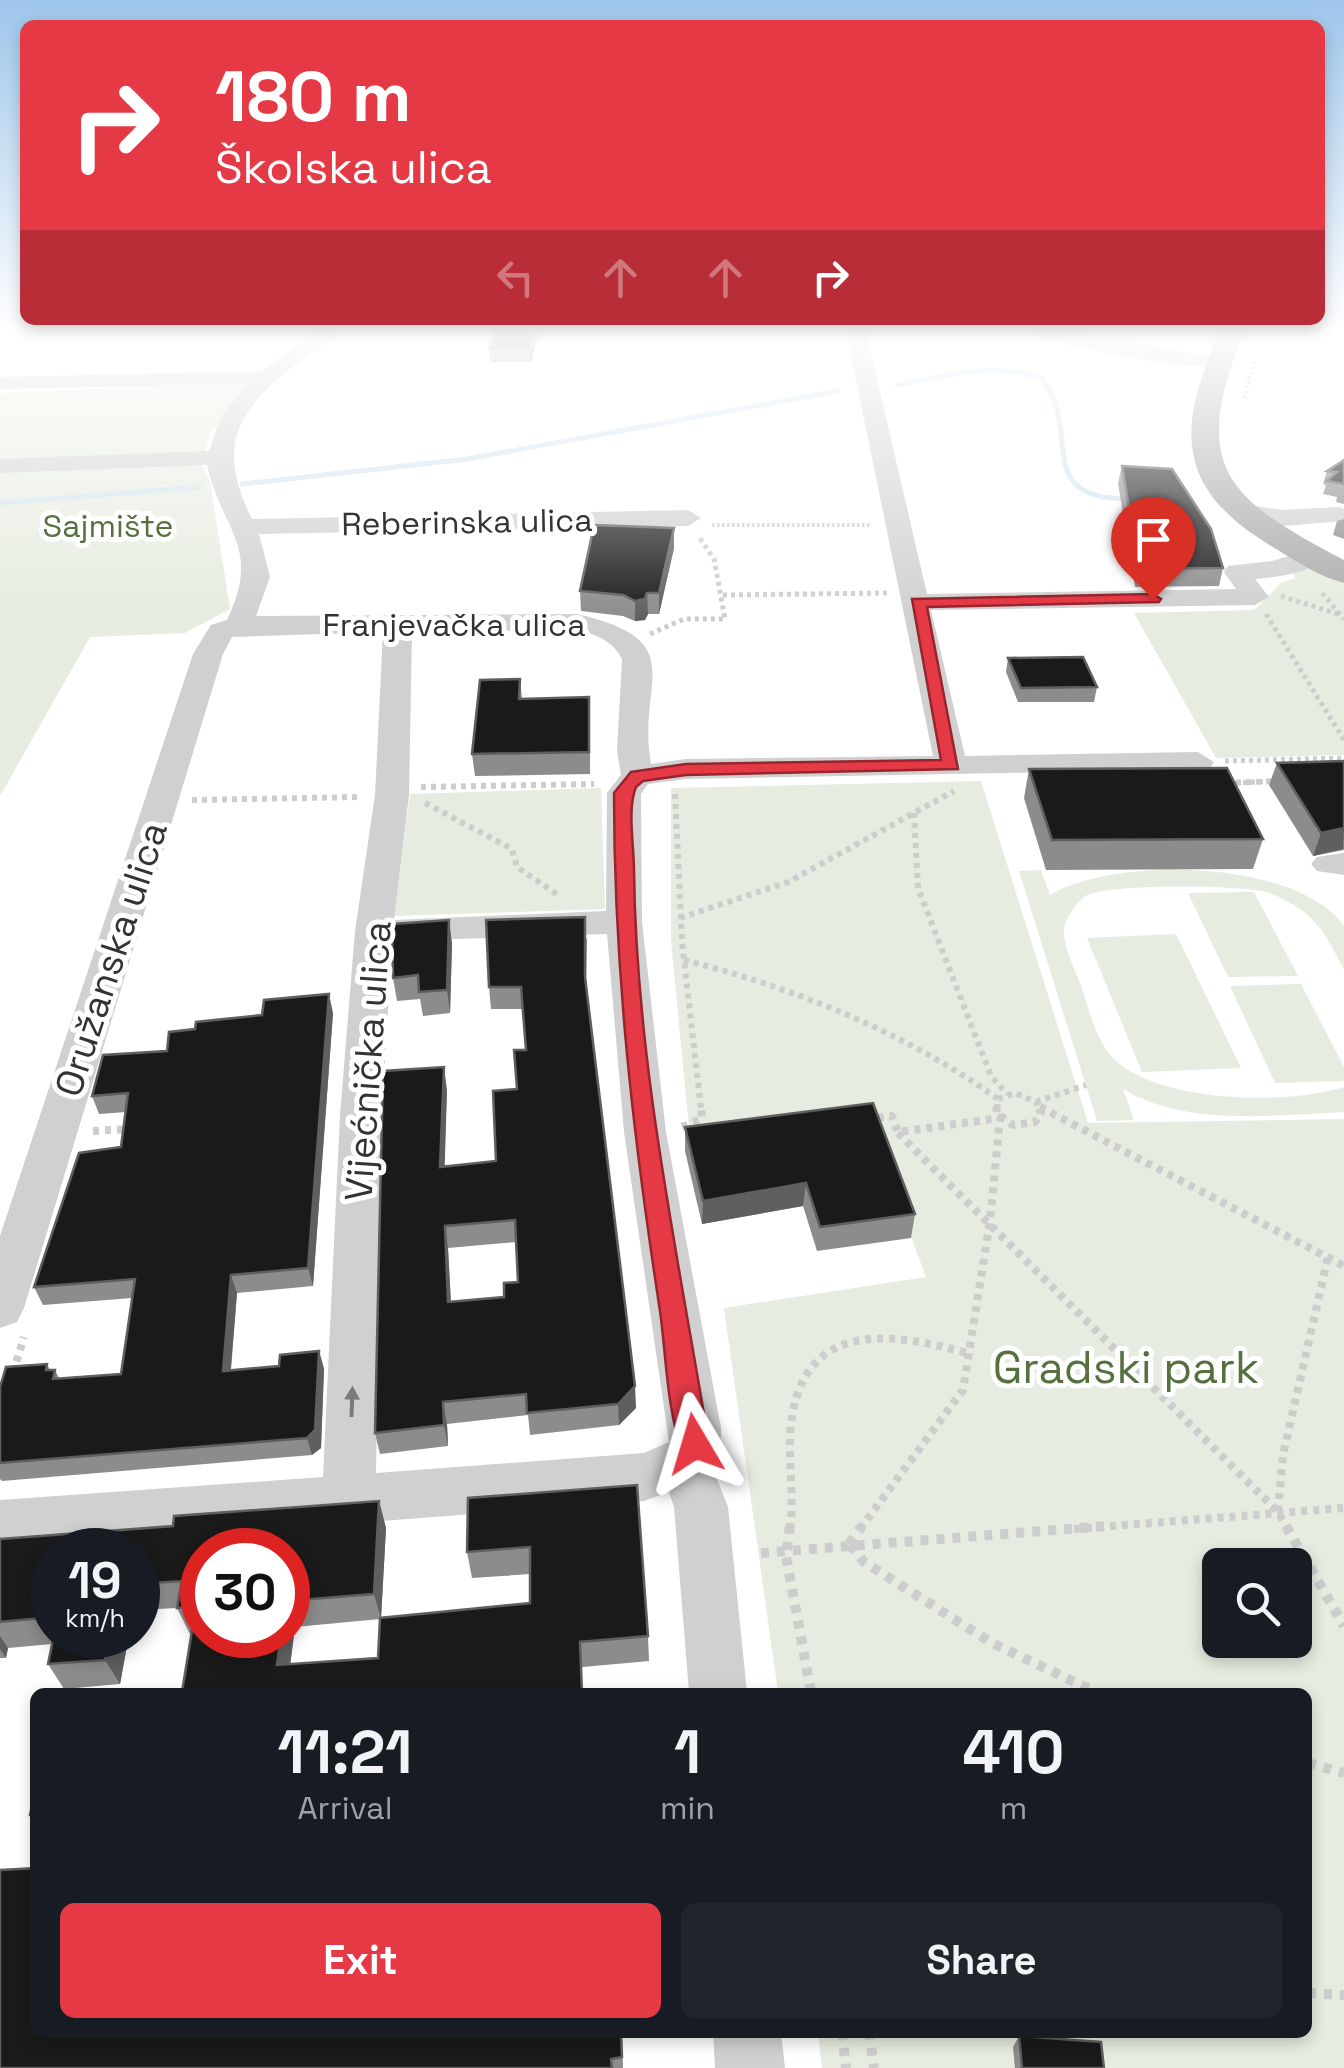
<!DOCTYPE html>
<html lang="en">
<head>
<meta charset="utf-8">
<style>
	body { margin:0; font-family:"Space Grotesk",sans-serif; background:#20242c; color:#f1f3f6; height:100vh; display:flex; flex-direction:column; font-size:38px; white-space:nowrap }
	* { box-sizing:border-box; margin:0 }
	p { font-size:32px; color:#9ea1a6 }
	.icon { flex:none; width:55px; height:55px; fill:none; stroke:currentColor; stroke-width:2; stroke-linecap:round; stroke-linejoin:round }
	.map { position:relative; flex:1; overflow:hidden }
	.sheet { position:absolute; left:30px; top:1688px; width:1282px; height:350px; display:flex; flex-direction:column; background:#171b24; border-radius:15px; box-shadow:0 5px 15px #0003 }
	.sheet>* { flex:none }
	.hud { position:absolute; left:20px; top:20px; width:1305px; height:305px; border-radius:15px; box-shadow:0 5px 15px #0003; background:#e63946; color:#fff; overflow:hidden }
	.buttons { position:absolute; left:1202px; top:1548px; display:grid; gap:20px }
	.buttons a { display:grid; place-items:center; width:110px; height:110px; border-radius:15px; background:#171b24; box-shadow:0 5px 15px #0003; font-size:50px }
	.speed { position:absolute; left:30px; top:1528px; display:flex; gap:20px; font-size:50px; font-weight:700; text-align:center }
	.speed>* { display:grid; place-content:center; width:130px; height:130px; border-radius:50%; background:#171b24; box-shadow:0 5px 15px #0003; line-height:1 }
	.speed small { font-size:25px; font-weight:400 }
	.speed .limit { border:15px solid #d22; background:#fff; color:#111 }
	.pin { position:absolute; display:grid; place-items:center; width:85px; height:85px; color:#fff; margin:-102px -42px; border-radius:50% 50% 50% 0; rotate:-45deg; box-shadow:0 0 10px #0007 }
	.pin .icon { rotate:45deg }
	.me { position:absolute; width:110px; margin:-55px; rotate:353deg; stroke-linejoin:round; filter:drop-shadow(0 0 8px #0008) }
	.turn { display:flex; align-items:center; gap:35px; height:210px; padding:0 30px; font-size:45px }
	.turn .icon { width:130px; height:130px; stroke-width:2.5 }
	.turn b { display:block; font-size:70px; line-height:85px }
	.lanes { display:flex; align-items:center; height:95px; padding:0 30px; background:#0003; justify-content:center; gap:50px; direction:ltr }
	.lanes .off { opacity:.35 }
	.eta { display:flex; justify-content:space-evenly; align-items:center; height:170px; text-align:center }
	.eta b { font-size:60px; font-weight:800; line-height:70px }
	.primary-button { display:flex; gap:20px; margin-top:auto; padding:20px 30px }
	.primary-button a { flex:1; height:115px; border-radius:15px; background:#e63946; color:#fff; font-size:40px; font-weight:800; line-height:115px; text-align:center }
	.primary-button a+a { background:#20242c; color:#f1f3f6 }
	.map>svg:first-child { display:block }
	.green { fill:#e6ecdf; fill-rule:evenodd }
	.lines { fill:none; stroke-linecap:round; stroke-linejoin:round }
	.stream { stroke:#cfe2ee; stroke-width:5 }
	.path-far4 { stroke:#cdcdcd; stroke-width:4; stroke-dasharray:2.5 2.5; stroke-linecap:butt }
	.path-far3 { stroke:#cdcdcd; stroke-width:5; stroke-dasharray:4 4; stroke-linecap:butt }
	.path-far2 { stroke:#cdcdcd; stroke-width:6; stroke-dasharray:5 5; stroke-linecap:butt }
	.path-far1 { stroke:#cdcdcd; stroke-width:8; stroke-dasharray:6 6; stroke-linecap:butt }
	.path { stroke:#cdcdcd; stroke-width:10; stroke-dasharray:8 8; stroke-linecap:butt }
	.minor { fill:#d0d0d0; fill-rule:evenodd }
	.major { fill:#ababab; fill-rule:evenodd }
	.wall { fill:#8c8c8c; fill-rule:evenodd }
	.shaded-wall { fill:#5f5f5f }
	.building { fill:#1a1a1a; stroke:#5f5f5f; stroke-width:2.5; fill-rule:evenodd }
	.oneway { fill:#7a7a7a }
	.route { fill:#e63946; stroke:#96252e; stroke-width:2.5 }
	.labels { text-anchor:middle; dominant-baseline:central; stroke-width:10; stroke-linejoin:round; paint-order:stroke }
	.far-street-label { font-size:32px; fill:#333; stroke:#fff }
	.far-park-label { font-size:32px; fill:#56703f; stroke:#fff }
	.street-label { font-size:38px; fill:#333; stroke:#fff }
	.near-park-label { font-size:45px; fill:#56703f; stroke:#fff }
</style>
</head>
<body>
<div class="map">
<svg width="1344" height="2068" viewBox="0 0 1344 2068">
	<rect width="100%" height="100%" fill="#fff"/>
	<g class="green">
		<path d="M 257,382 L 210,434 L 202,465 L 210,481 L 230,609 L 185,633 L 90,637 L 0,796 L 0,393 Z"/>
		<path d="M 1316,567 L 1344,582 L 1344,755 L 1216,758 L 1134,613 L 1254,610 L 1281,583 L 1295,578 L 1292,569 Z"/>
		<path d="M 981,781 L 1088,1123 L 1344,1119 L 1344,2068 L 822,2068 L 818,2033 L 1308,2032 L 1308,1692 L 778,1692 L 724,1308 L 926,1277 L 870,1127 L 690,1138 L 671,941 L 671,788 ZM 1220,1565 L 1295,1565 L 1295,1640 L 1220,1640 Z"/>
		<path d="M 601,788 L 605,909 L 394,916 L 410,794 Z"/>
		<path d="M 1041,870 L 1050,895 C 1114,856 1297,859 1344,926 L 1344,970 C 1332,947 1322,924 1300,909 C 1291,903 1277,895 1266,892 C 1240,885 1104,883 1084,897 C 1077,902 1070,913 1066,921 C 1058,939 1075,968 1081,986 C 1090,1011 1096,1043 1116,1061 C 1162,1103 1287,1105 1344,1087 L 1344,1112 C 1272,1115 1187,1127 1123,1089 L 1134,1120 L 1097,1121 L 1019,871 Z"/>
		<path d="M 1254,892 L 1298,976 L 1228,977 L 1188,893 Z"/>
		<path d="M 1176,934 L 1241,1068 L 1142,1072 L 1087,938 Z"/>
		<path d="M 1301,984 L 1344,1067 L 1344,1081 L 1275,1083 L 1230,986 Z"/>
	</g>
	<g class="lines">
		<g class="stream">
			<path d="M 897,385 C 944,376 994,361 1041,378 C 1085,431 1028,500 1132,499"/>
			<path d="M 242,484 L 467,459 L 838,391"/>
			<path d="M 0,503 L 200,487"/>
		</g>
		<g class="path-far4">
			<path d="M 1244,398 L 1254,362"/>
			<path d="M 712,525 L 870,525"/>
		</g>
		<g class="path-far3">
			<path d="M 1322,593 L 1344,619"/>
			<path d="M 723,595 L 887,593"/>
			<path d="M 1281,596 L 1341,615"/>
			<path d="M 1266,614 L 1344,740"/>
			<path d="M 650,634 L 684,619 L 725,619 L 714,559 L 699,537"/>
			<path d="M 1225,761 L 1344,758"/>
			<path d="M 1235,783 L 1278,781"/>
		</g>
		<g class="path-far2">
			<path d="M 1226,783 L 1278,781"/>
			<path d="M 421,787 L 594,784"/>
			<path d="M 675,794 L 682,942 L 701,1109"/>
			<path d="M 192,800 L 360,797"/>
			<path d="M 425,803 L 512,849 L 517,867 L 558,895"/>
			<path d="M 914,813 L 918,888 L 991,1076 L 1007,1094"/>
			<path d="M 680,918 L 788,882 L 954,791"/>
			<path d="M 684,960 C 794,988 905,1032 998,1099"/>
			<path d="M 1036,1102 L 1086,1085"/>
			<path d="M 1040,1107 L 1044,1109"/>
			<path d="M 997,1109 L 998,1099 L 1015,1093 L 1036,1102 L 1039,1109"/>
		</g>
		<g class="path-far1">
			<path d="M 997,1106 L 996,1113 L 1013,1125 L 1035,1122 L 1041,1113 L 1038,1106"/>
			<path d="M 1040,1107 L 1344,1266"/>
			<path d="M 682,1127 L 702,1119 L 701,1106"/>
			<path d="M 93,1131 L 130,1129"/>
			<path d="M 898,1133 L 1278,1512 L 1288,1529"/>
			<path d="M 13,1373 L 24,1337"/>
			<path d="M 1278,1511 L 1283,1455 L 1328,1257"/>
			<path d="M 790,1529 C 794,1498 789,1466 790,1435 C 797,1321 885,1329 970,1354"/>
			<path d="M 860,1529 L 963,1390 L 990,1221 L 1000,1118 L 898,1132 L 892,1116 L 874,1118"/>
			<path d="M 1074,1529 L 1344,1508"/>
		</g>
		<g class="path">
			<path d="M 790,1526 L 786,1556 L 811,1692"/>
			<path d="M 1286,1526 L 1344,1626"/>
			<path d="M 849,1544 L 862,1526"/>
			<path d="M 850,1545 L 864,1562 L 992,1643 L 1096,1692"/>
			<path d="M 761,1553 L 1106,1526"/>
			<path d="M 1308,1763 L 1344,1773"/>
			<path d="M 1308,1993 L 1344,1995"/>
			<path d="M 842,2032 L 846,2068"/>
			<path d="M 869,2032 L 874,2068"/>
		</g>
		<g class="minor">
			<path d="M 318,331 L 341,331 C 329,344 310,353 296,364 C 234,412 217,448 252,519 L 688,510 L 701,518 L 688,526 L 259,534 L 270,577 L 256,616 L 577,614 C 694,641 636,681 651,764 L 686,759 L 933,756 L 846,331 L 866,331 L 927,594 L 1236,589 L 1224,572 L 1228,566 L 1272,561 L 1313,549 L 1326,557 C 1312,573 1277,577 1255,579 L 1269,597 L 1255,605 L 931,610 L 965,756 L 1198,752 L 1214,762 L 1209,769 L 686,779 L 648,784 L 641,794 L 642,922 L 666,1132 L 721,1428 L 721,1444 L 711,1464 L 728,1507 L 747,1692 L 689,1692 L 674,1507 L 669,1492 L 644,1501 L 0,1550 L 0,1500 L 323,1477 L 340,1115 L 355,931 L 375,795 L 383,632 L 232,637 L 223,654 L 24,1308 L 17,1322 L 0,1328 L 0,1236 L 193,654 L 211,625 L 227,620 C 262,546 223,534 207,465 L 0,473 L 0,459 L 209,451 L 221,417 L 248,384 L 0,389 L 0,377 L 262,371 ZM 577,630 C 597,635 612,640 622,659 L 617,751 L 621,775 L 607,793 L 606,911 L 394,920 L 409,795 L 412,632 ZM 607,934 L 624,1132 L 669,1442 L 644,1453 L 376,1473 L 382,1115 L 392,941 Z"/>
			<path d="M 1031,331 L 1068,331 L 1216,357 L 1226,363 C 1212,376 1048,346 1031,331 Z"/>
			<path d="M 1247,505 L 1283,510 L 1339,507 L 1344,509 L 1344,521 L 1283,526 L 1238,518 L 1234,513 Z"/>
			<path d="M 1344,853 L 1344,875 L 1317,871 L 1311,864 L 1317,857 Z"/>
			<path d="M 713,2032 L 781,2032 L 785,2068 L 715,2068 Z"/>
		</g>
		<path class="major" d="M 1220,331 L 1244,331 C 1190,466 1223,497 1344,560 L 1344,583 C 1317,576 1291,558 1268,544 C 1172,485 1179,424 1220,331 Z"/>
	</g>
	<g class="wall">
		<path d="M 495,331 L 539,331 L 531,362 L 490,362 L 489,349 Z"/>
		<path d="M 1344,460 L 1344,504 L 1336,502 L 1337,497 L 1323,494 L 1326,485 L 1323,484 L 1327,471 Z"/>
		<path d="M 1122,466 L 1223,568 L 1219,586 L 1135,587 L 1118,483 Z"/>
		<path d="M 1344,519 L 1344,539 L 1333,535 L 1337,521 Z"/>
		<path d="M 674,528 L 674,548 L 659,614 L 648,614 L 645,620 L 635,621 L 623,616 L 581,611 L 580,591 Z"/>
		<path d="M 1008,658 L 1097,687 L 1094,702 L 1018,702 L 1006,672 Z"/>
		<path d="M 520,679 L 522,699 L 590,719 L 590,774 L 475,776 L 472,754 Z"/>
		<path d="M 1344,761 L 1344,850 L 1313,856 L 1269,785 L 1277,763 Z"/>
		<path d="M 1029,769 L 1263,839 L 1253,869 L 1046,870 L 1024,798 Z"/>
		<path d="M 449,920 L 452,944 L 450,1013 L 423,1016 L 420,999 L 397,1001 L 393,978 Z"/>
		<path d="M 587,939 L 586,987 L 636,1408 L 619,1425 L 530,1435 L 528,1415 L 447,1424 L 448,1446 L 380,1454 L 375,1433 L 447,1090 L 444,1166 L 496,1161 L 526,1050 L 523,1009 L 491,1009 L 489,987 ZM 516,1242 L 518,1282 L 504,1297 L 451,1302 L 448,1248 Z"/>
		<path d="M 333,1013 L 313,1286 L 237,1293 L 231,1370 L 279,1366 L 319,1351 L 324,1369 L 321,1448 L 312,1455 L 2,1481 L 0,1479 L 0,1387 L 47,1364 L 50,1370 L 55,1370 L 59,1378 L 121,1374 L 132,1298 L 43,1305 L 34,1287 L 121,1147 L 126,1112 L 99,1114 L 92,1096 L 167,1051 Z"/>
		<path d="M 685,1127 L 915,1214 L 911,1238 L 817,1251 L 803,1206 L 702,1224 L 685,1151 Z"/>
		<path d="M 468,1498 L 648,1636 L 649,1661 L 583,1667 L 182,1692 L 192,1633 L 190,1634 L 177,1608 L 138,1610 L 138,1550 L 52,1550 L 52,1635 L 129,1635 L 120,1684 L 64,1689 L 48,1664 L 52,1644 L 8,1648 L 6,1658 L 0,1658 L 0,1539 L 173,1526 L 379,1501 L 386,1528 L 381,1618 L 530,1603 L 530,1574 L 472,1578 L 467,1552 ZM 202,1550 L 288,1550 L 288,1635 ZM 380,1619 L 378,1658 L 290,1664 L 295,1627 Z"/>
		<path d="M 35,2032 L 622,2032 L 623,2068 L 0,2068 Z"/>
		<path d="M 1019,2036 L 1104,2068 L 1015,2068 L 1013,2047 Z"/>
	</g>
	<g class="shaded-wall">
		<path d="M 535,331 L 539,331 L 531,362 L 530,349 Z"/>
		<path d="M 674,528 L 674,548 L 659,614 L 659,593 Z"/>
		<path d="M 647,593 L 648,614 L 645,620 L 635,621 L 635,601 Z"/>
		<path d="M 1344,828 L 1343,849 L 1313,856 L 1321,833 Z"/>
		<path d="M 449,920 L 452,944 L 450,1013 L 447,990 Z"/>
		<path d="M 329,994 L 333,1013 L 313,1286 L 308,1268 Z"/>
		<path d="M 444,1067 L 447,1090 L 444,1189 L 440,1167 Z"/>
		<path d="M 806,1183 L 803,1206 L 702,1224 L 703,1201 Z"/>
		<path d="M 445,1226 L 448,1248 L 452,1324 L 448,1302 Z"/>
		<path d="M 231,1275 L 237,1293 L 229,1389 L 223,1371 Z"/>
		<path d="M 319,1351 L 324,1369 L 321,1448 L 312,1455 L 307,1438 Z"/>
		<path d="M 635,1386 L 636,1408 L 619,1425 L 618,1404 Z"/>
		<path d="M 443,1402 L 447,1424 L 448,1446 L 444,1425 Z"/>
		<path d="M 379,1501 L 386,1528 L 381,1619 L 374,1594 Z"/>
		<path d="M 288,1608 L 295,1627 L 287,1690 L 277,1665 L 281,1635 L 288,1635 Z"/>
		<path d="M 110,1635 L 129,1635 L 120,1684 L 105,1660 Z"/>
		<path d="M 0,1636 L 8,1648 L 6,1658 L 0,1649 Z"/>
	</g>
	<g class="building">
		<path d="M 495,331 L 535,331 L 530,349 L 489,349 Z"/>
		<path d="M 1344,460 L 1344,484 L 1327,481 L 1337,472 L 1327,471 Z"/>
		<path d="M 1122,466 L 1172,469 L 1211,529 L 1223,568 L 1139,569 Z"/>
		<path d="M 594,525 L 674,528 L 659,593 L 647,593 L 645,599 L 635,601 L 623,595 L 580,591 Z"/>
		<path d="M 1083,657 L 1097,687 L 1021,688 L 1008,658 Z"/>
		<path d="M 520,679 L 519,699 L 589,697 L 589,752 L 472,754 L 480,680 Z"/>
		<path d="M 1344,761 L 1344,828 L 1321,833 L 1277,763 Z"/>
		<path d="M 1227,768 L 1263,839 L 1052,840 L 1029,769 Z"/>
		<path d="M 585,917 L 585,977 L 635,1386 L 618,1404 L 527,1413 L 526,1394 L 443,1402 L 444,1425 L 375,1433 L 383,1071 L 444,1067 L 440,1167 L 496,1161 L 493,1091 L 517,1089 L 514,1050 L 526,1050 L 521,987 L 489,987 L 486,920 ZM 515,1220 L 518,1282 L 504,1283 L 504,1297 L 448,1302 L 445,1226 Z"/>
		<path d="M 449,920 L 447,990 L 419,992 L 418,975 L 393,978 L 392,924 Z"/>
		<path d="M 329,994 L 308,1268 L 231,1275 L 223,1371 L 279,1366 L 280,1355 L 319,1351 L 315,1430 L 307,1438 L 0,1463 L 0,1387 L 6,1367 L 47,1364 L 46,1370 L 55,1370 L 53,1379 L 121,1374 L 135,1279 L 34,1287 L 79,1153 L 121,1147 L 128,1093 L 92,1096 L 103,1055 L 167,1051 L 169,1032 L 195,1029 L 196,1022 L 262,1015 L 264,1000 Z"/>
		<path d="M 873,1103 L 915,1214 L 820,1227 L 806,1183 L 703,1201 L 685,1127 Z"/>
		<path d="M 637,1485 L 648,1636 L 580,1642 L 582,1692 L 182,1692 L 196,1606 L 177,1608 L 182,1581 L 138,1584 L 138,1550 L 52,1550 L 52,1617 L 0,1622 L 0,1539 L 173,1526 L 174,1516 L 379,1501 L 374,1594 L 288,1601 L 288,1550 L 202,1550 L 202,1635 L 281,1635 L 277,1665 L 378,1658 L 380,1618 L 530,1603 L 530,1547 L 467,1552 L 468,1498 Z"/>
		<path d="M 54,1635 L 110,1635 L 105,1660 L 48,1664 Z"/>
		<path d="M 35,1791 L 35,1815 L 30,1815 Z"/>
		<path d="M 35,1868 L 35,2032 L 621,2032 L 622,2057 L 611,2059 L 612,2068 L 0,2068 L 0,1870 Z"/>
		<path d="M 1019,2036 L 1101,2042 L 1104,2068 L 1022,2068 Z"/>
	</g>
	<defs><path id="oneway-solid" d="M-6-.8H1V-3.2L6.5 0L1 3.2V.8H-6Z" transform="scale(2.5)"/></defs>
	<use class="oneway" href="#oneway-solid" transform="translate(352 1402) rotate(-88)"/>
	<linearGradient id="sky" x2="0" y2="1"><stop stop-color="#9ec6ea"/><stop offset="0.53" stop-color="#fff"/><stop offset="1" stop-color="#fff" stop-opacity="0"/></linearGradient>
	<rect width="1344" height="620" fill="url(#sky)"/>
	<path class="route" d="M 1153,594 L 1161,599 L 1159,602 L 927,607 L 958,769 L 686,775 L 643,781 L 636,787 C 627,809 634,846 634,870 C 636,1063 678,1255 709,1444 L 705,1454 L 695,1458 L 684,1454 C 667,1417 666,1352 660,1311 C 633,1135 614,971 614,793 L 631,772 L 686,764 L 941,760 L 912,599 Z"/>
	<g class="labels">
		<g class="far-street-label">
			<text transform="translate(467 522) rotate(-1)">Reberinska ulica</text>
			<text x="454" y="625">Franjevačka ulica</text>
		</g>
		<g class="far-park-label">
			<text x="108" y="526">Sajmište</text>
		</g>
		<g class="street-label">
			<text transform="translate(111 959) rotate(-72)">Oružanska ulica</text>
			<text transform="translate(368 1061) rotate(-86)">Vijećnička ulica</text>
		</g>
		<g class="near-park-label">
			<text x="1126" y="1367">Gradski park</text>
		</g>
	</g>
</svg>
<div class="buttons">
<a><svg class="icon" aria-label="search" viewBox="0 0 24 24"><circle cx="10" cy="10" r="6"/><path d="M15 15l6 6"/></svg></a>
</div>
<div class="speed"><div>19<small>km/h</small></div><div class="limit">30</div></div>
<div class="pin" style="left:1153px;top:599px;background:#d93025"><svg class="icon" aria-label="arrive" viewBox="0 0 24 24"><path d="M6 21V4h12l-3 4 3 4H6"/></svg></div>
<svg class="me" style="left:695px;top:1444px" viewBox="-20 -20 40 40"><path d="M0-17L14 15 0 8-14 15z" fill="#e63946" stroke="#fff" stroke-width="4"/></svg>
<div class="hud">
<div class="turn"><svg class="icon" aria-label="right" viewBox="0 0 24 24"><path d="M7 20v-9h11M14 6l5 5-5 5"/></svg><div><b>180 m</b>Školska ulica</div></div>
<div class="lanes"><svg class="icon off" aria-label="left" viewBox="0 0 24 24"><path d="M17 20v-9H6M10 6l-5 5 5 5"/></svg><svg class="icon off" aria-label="ahead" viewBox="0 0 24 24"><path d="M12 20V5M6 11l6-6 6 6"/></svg><svg class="icon off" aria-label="ahead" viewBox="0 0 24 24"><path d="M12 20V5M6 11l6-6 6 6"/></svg><svg class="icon" aria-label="right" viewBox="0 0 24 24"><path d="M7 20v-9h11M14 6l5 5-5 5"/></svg></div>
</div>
<section class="sheet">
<div class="eta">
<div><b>11:21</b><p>Arrival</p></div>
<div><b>1</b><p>min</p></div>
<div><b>410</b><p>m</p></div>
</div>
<div class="primary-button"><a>Exit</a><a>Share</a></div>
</section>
</div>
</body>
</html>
